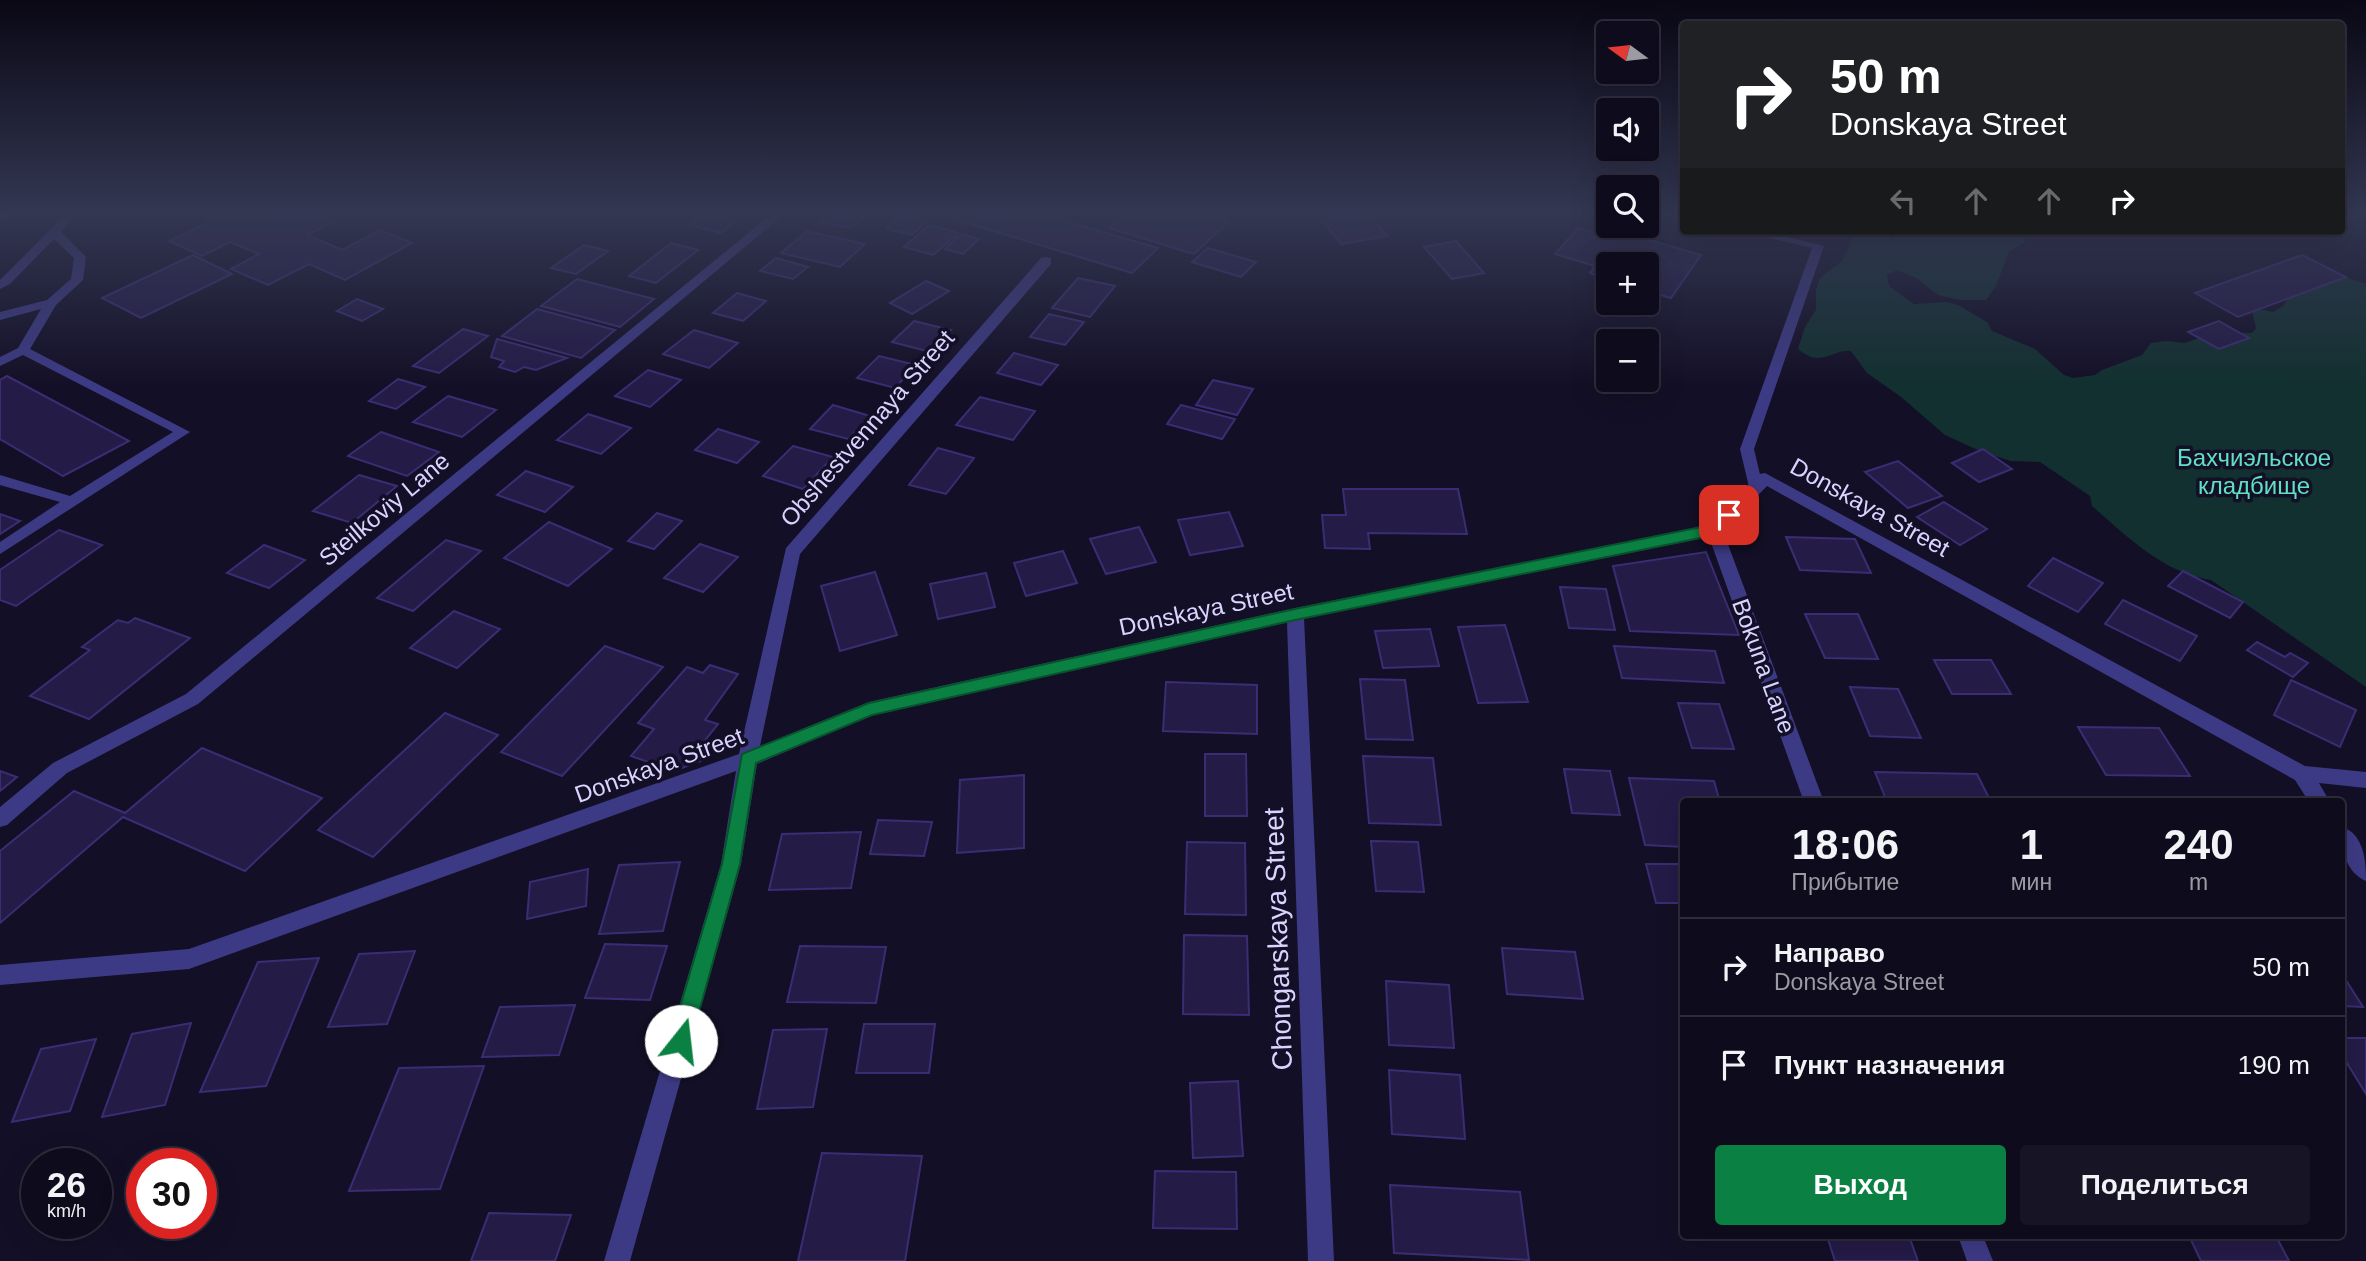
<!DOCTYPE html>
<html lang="ru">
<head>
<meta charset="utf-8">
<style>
	body { margin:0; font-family:Helvetica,sans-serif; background:#171425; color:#f1f3f6; height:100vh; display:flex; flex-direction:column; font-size:26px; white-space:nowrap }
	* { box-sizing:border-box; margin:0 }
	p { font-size:23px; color:#9b9ba3 }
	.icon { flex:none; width:38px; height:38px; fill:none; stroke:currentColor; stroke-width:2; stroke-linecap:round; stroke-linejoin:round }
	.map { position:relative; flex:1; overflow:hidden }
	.sheet { position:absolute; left:1680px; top:798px; width:665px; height:441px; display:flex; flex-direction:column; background:#0e0b1c; border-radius:7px; box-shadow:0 7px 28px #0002,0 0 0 2px #2e2b3b }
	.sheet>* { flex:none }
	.banner { position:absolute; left:1680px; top:21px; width:665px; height:214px; border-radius:7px; box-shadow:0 7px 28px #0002,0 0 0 2px #2e2b3b; background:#202124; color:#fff; overflow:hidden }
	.needle { width:46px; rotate:285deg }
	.buttons { position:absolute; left:1596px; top:21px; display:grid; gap:14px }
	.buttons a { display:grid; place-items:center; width:63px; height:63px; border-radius:7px; background:#0e0b1c; box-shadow:0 7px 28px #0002,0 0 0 2px #2e2b3b; font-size:35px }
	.speed { position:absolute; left:21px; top:1148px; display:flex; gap:14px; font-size:35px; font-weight:700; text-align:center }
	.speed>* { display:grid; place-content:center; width:91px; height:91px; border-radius:50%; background:#0e0b1c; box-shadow:0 7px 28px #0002,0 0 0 2px #2e2b3b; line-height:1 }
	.speed small { font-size:18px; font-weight:400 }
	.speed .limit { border:10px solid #d22; background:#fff; color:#111 }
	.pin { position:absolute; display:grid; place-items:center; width:60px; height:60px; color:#fff; margin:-30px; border-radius:14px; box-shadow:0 4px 10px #0006 }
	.me { position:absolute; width:77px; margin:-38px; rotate:16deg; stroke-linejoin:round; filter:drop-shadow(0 0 5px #0008) }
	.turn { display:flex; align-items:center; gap:24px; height:147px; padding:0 35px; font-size:32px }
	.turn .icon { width:91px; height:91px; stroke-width:2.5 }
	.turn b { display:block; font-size:49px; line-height:60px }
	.lanes { display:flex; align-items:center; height:66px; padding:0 35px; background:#0003; justify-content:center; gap:35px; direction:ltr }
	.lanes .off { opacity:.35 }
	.eta { display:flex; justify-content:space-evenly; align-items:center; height:119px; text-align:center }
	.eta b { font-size:42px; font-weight:700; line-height:49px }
	.primary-button { display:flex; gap:14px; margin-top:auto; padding:14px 35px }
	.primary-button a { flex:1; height:80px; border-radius:7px; background:#0b8043; color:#fff; font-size:28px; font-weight:700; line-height:80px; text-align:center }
	.primary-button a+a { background:#171425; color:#f1f3f6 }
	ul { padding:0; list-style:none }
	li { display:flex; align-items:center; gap:21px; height:98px; padding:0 35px; border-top:2px solid #2e2b3b }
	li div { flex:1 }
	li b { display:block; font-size:26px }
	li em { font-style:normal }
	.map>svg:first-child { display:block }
	.green { fill:#12302f }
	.building { fill:#241b47; stroke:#3b2d73; stroke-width:2 }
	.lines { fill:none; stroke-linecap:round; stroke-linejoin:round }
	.lane { fill:#3d3a85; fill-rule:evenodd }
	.street { fill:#3d3a85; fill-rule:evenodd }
	.route { fill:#0b8043; stroke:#07532c; stroke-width:2 }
	.labels { text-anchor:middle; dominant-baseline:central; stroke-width:7; stroke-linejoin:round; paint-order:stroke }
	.street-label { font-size:24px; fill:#d9d4ff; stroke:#130f26 }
	.park-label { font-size:24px; fill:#5fe0c0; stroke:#130f26 }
	.near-street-label { font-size:28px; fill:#d9d4ff; stroke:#130f26 }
</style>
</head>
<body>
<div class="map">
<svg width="2366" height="1261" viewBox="0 0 2366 1261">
	<rect width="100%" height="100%" fill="#130f26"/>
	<path class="green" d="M 1857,231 L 1889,231 L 1890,242 L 1901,231 L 2019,231 L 2025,242 L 2009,252 L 1996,286 L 1986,300 L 1959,300 L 1938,295 L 1918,279 L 1897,270 L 1887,275 L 1889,286 L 1914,304 L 1946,302 L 1958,305 L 1987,322 L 1992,331 L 2035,349 L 2064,375 L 2073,378 L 2095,375 L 2102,370 L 2142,355 L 2151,343 L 2165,341 L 2185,343 L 2213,333 L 2252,333 L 2256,328 L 2251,307 L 2273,312 L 2283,306 L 2290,296 L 2332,273 L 2366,284 L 2366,687 L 2211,580 C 2162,572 2129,538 2092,506 L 2090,496 L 2040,462 L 2011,461 L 1982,452 L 1945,435 L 1901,397 L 1867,373 L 1851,351 C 1832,349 1822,369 1798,349 L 1805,327 L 1816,310 L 1816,290 L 1820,278 L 1842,261 Z"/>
	<g class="building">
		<path d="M 193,211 L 250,211 L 273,220 L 294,211 L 334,211 L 346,215 L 307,235 L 342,250 L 380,230 L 412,243 L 345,280 L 309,264 L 268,285 L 231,269 L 259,254 L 230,242 L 202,256 L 169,241 L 214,220 Z"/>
		<path d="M 698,211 L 744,211 L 749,212 L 721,233 L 690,225 L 707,213 Z"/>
		<path d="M 832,211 L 870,211 L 851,228 L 819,222 Z"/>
		<path d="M 928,211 L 1073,211 L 1062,220 L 1158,248 L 1132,273 Z"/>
		<path d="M 1129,211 L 1193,211 L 1229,221 L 1194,254 L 1109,228 Z"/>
		<path d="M 1314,211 L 1366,211 L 1388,236 L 1341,244 Z"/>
		<path d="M 901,215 L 927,221 L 912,235 L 887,229 Z"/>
		<path d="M 929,225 L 959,233 L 933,255 L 904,247 Z"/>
		<path d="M 1578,228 L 1613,239 L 1619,231 L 1701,255 L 1671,298 L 1647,291 L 1647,264 L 1608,264 L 1608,279 L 1590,273 L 1595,266 L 1555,254 Z"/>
		<path d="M 807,231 L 865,244 L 840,267 L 781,253 Z"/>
		<path d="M 962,234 L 979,239 L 963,254 L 945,249 Z"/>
		<path d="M 1456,241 L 1484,273 L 1452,279 L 1424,247 Z"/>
		<path d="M 671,243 L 698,250 L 656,283 L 629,276 Z"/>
		<path d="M 584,245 L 608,251 L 576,274 L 551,268 Z"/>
		<path d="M 1208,248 L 1256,262 L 1241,277 L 1192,262 Z"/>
		<path d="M 193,255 L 232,274 L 141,318 L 102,298 Z"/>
		<path d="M 2302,255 L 2346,277 L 2238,317 L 2195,293 Z"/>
		<path d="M 776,258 L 808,267 L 793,279 L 760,271 Z"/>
		<path d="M 1078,278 L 1115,286 L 1090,317 L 1052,308 Z"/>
		<path d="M 577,279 L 654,299 L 620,327 L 541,306 Z"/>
		<path d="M 926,281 L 949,291 L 912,314 L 890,303 Z"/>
		<path d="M 737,293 L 766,301 L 743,321 L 713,313 Z"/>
		<path d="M 357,299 L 383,309 L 362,321 L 337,311 Z"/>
		<path d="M 537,309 L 615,330 L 581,358 L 502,336 Z"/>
		<path d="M 1049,314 L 1084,322 L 1065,345 L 1030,337 Z"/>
		<path d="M 914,321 L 951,330 L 930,352 L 892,342 Z"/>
		<path d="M 2219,321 L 2249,338 L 2219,349 L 2188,332 Z"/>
		<path d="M 463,329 L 488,336 L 439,373 L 413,366 Z"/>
		<path d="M 694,330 L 738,343 L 709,368 L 663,354 Z"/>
		<path d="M 497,339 L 567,358 L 536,370 L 524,367 L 515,372 L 499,367 L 504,361 L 491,357 Z"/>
		<path d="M 1014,353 L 1058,365 L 1041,385 L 997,373 Z"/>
		<path d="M 879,356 L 916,365 L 895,388 L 857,378 Z"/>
		<path d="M 648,370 L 681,380 L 650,407 L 615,396 Z"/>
		<path d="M 7,376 L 129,441 L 63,476 L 0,439 L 0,380 Z"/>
		<path d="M 398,379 L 425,387 L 396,409 L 369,401 Z"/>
		<path d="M 1213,380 L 1253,389 L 1237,415 L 1196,405 Z"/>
		<path d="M 448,396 L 496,410 L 462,437 L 413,422 Z"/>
		<path d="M 980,397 L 1035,411 L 1013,440 L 956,425 Z"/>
		<path d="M 833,405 L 870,416 L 848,439 L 810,429 Z"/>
		<path d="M 1181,405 L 1235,419 L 1222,439 L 1167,424 Z"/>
		<path d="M 588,414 L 631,428 L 601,454 L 557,440 Z"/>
		<path d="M 718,429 L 759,442 L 737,463 L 695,450 Z"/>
		<path d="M 381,432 L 439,452 L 407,476 L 348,456 Z"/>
		<path d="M 793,446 L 833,457 L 803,489 L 763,476 Z"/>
		<path d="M 938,448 L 974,458 L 946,494 L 909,485 Z"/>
		<path d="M 1983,449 L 2012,469 L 1979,482 L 1952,463 Z"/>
		<path d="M 1898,461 L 1942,496 L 1908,508 L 1865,472 Z"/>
		<path d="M 526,471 L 573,487 L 545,512 L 497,495 Z"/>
		<path d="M 359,475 L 397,486 L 352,523 L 313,511 Z"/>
		<path d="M 1343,489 L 1458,489 L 1467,534 L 1368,533 L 1370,549 L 1325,548 L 1322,515 L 1346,515 Z"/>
		<path d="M 1944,502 L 1987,529 L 1960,545 L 1917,517 Z"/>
		<path d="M 1229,512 L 1243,546 L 1190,555 L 1178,520 Z"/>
		<path d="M 657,513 L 682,521 L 654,549 L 628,541 Z"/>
		<path d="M 0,514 L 20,521 L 0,534 Z"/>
		<path d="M 549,522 L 612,549 L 568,586 L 504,558 Z"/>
		<path d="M 1139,527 L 1156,562 L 1106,574 L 1090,539 Z"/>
		<path d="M 59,530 L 102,545 L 16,606 L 0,600 L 0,570 Z"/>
		<path d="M 1786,537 L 1855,539 L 1871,573 L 1800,570 Z"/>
		<path d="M 446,540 L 481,551 L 413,611 L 377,598 Z"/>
		<path d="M 700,544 L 738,557 L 703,592 L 664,578 Z"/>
		<path d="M 264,545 L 305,560 L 269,588 L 227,573 Z"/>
		<path d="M 1063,551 L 1077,583 L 1026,596 L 1014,563 Z"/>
		<path d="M 1706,552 L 1739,635 L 1630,631 L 1613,566 Z"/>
		<path d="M 2053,558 L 2103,583 L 2078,612 L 2028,586 Z"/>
		<path d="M 2183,571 L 2243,602 L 2230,618 L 2168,586 Z"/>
		<path d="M 875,572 L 897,635 L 840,651 L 821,586 Z"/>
		<path d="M 986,573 L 995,607 L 938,619 L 930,584 Z"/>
		<path d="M 1560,587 L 1606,589 L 1615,630 L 1569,628 Z"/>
		<path d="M 2123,600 L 2197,636 L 2180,661 L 2105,624 Z"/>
		<path d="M 454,611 L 500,629 L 457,668 L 410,648 Z"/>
		<path d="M 1805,614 L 1858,614 L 1878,659 L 1825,658 Z"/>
		<path d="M 135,618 L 190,638 L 89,719 L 30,696 L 90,650 L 82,647 L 118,620 L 128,623 Z"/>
		<path d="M 1505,625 L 1528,702 L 1478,703 L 1458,627 Z"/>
		<path d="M 1430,629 L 1439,666 L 1383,668 L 1375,631 Z"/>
		<path d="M 2257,642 L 2285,657 L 2290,653 L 2308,663 L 2293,677 L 2247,650 Z"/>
		<path d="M 605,646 L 663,667 L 562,776 L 501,752 Z"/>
		<path d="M 1614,646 L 1715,651 L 1724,683 L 1622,678 Z"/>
		<path d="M 1934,660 L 1991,660 L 2011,694 L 1952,694 Z"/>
		<path d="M 710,665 L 738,674 L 705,720 L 718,724 L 703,743 L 716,747 L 706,759 L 674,771 L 631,756 L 654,729 L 638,723 L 687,667 L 703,673 Z"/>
		<path d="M 1360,679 L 1405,680 L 1413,740 L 1366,739 Z"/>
		<path d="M 2291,680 L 2356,710 L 2340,747 L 2274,715 Z"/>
		<path d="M 1166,682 L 1257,685 L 1257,734 L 1163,731 Z"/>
		<path d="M 1850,687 L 1898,689 L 1921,738 L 1870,736 Z"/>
		<path d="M 1678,703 L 1719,704 L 1734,749 L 1692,748 Z"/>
		<path d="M 445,713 L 498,735 L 373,857 L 318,830 Z"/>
		<path d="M 2078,727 L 2159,728 L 2190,776 L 2106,775 Z"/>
		<path d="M 202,748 L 322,798 L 245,871 L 123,817 L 0,923 L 0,851 L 74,791 L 125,813 Z"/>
		<path d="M 1205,754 L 1246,754 L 1247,816 L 1205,816 Z"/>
		<path d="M 1363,756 L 1433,758 L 1441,825 L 1369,823 Z"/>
		<path d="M 1564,769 L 1610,771 L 1620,815 L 1572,813 Z"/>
		<path d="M 0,771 L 17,777 L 0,791 Z"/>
		<path d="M 1875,772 L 1977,774 L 1991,802 L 1887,802 Z"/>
		<path d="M 1024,775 L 1024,848 L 957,853 L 960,780 Z"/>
		<path d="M 1629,778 L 1714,781 L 1720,802 L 1684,802 L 1684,847 L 1645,845 Z"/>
		<path d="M 878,820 L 932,822 L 924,856 L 870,854 Z"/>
		<path d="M 861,832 L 851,888 L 769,890 L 782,834 Z"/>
		<path d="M 1371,841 L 1418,842 L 1424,892 L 1376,891 Z"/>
		<path d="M 1187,842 L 1245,843 L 1246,915 L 1185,914 Z"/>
		<path d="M 680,862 L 663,931 L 599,934 L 619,865 Z"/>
		<path d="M 1646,864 L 1684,864 L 1684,903 L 1656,903 Z"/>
		<path d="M 588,869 L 586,906 L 527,919 L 530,882 Z"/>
		<path d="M 1184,935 L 1247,936 L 1249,1015 L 1183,1014 Z"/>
		<path d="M 605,944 L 667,946 L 650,1000 L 585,998 Z"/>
		<path d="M 800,946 L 886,947 L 876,1003 L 787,1002 Z"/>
		<path d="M 1502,948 L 1575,952 L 1583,999 L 1507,994 Z"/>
		<path d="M 415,951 L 387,1024 L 328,1027 L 359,954 Z"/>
		<path d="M 319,958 L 266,1086 L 200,1092 L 258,962 Z"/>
		<path d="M 2342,974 L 2363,1007 L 2342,1006 Z"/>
		<path d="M 1386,981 L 1449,985 L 1454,1048 L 1389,1045 Z"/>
		<path d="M 575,1005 L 559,1055 L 482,1057 L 500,1007 Z"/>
		<path d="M 191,1023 L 165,1105 L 102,1117 L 132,1034 Z"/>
		<path d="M 864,1024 L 935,1024 L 929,1073 L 856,1073 Z"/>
		<path d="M 827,1029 L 813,1107 L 757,1109 L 773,1030 Z"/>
		<path d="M 2342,1038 L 2366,1038 L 2366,1094 L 2342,1055 Z"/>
		<path d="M 96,1039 L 70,1111 L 12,1122 L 41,1049 Z"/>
		<path d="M 484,1066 L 440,1189 L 349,1191 L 399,1068 Z"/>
		<path d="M 1389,1070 L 1460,1075 L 1465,1139 L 1392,1134 Z"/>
		<path d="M 1238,1081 L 1243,1156 L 1193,1158 L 1190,1083 Z"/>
		<path d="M 822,1153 L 922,1156 L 905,1261 L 798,1261 Z"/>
		<path d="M 1155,1171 L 1236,1172 L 1237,1229 L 1153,1228 Z"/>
		<path d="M 1390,1185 L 1520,1192 L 1529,1260 L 1394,1253 Z"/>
		<path d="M 489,1213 L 571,1215 L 555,1261 L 471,1261 Z"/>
		<path d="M 1827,1236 L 1909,1236 L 1918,1261 L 1835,1261 Z"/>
		<path d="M 2189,1236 L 2276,1236 L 2289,1261 L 2201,1261 Z"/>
	</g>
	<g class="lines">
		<g class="lane">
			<path d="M 8,211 L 23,211 L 0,220 L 0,213 Z"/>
			<path d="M 69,211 L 80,211 L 61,232 L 86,257 L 83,280 L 56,305 L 30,349 L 190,432 L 0,554 L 0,542 L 60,502 L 0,485 L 0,475 L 70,496 L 173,432 L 23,355 L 0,366 L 0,357 L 18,348 L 41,309 L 0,320 L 0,312 L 47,300 L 71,279 L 74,258 L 54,239 L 10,284 L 0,289 L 0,280 Z"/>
			<path d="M 1647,211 L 1684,215 L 1684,221 L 1647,214 Z"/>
			<path d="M 1741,231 L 1763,231 L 1824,246 L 1754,449 L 1763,487 L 1756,492 L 1749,487 L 1740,449 L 1812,248 Z"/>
		</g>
		<g class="street">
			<path d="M 775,211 L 788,211 L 198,704 L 67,773 L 7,825 L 0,827 L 0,807 L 53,763 L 186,694 Z"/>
			<path d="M 1046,257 L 1051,258 L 1051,264 L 800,554 L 760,746 L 869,702 L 1295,608 L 1710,526 L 1759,474 L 1765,473 L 2305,766 L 2366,772 L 2366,788 L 2319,783 L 2330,802 L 2309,802 L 2295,780 L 1767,486 L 1723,531 L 1824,802 L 1804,802 L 1709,537 L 1304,618 L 1334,1261 L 1308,1261 L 1287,622 L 872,715 L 757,764 L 741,864 L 630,1261 L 604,1261 L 721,864 L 736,771 L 189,969 L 0,985 L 0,965 L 189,949 L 739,754 L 786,548 L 1041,258 Z"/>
			<path d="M 2342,827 C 2364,834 2366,861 2366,881 C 2345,873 2340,845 2342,827 Z"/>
			<path d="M 1958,1236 L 1983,1236 L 1993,1261 L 1967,1261 Z"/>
		</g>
	</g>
	<linearGradient id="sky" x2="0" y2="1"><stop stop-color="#0a0815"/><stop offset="0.55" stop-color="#333752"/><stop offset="1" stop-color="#333752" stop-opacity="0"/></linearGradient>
	<rect width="2366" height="387" fill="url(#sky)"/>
	<path class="route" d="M 1729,510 L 1736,515 L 1721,533 L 1715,535 L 1295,620 L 872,715 L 756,763 L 740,864 L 691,1041 L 688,1048 L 681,1051 L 673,1048 L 670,1041 L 722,864 L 742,754 L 869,703 L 1295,609 L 1711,525 L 1724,512 Z"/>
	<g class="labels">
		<g class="street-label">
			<text transform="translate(867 428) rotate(-49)">Obshestvennaya Street</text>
			<text transform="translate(1870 507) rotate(29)">Donskaya Street</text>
			<text transform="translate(384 509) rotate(-40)">Steilkoviy Lane</text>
			<text transform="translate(1206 609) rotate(-12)">Donskaya Street</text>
			<text transform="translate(1764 666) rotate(70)">Bokuna Lane</text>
			<text transform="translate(659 765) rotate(-20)">Donskaya Street</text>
		</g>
		<g class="park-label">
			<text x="2254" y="457">Бахчиэльское<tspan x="2254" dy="28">кладбище</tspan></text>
		</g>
		<g class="near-street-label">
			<text transform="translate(1278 939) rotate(-92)">Chongarskaya Street</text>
		</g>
	</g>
</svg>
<div class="buttons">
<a><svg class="needle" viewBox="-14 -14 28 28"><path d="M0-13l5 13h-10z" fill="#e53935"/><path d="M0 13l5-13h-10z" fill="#9b9ba3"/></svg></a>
<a><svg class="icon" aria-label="sound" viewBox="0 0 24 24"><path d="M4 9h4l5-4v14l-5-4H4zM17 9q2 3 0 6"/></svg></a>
<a><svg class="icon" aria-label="search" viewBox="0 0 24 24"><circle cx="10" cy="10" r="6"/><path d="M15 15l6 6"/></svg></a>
<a>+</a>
<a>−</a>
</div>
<div class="speed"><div>26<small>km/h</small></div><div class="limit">30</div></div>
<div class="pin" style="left:1729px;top:515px;background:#d93025"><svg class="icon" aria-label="arrive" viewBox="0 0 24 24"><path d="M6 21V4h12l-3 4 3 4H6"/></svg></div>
<svg class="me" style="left:681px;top:1041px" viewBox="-20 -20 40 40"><circle r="19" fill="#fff"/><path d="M0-13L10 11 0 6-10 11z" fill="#0b8043"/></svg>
<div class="banner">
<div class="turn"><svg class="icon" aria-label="right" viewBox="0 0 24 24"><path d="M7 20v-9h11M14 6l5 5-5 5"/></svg><div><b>50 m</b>Donskaya Street</div></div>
<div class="lanes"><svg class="icon off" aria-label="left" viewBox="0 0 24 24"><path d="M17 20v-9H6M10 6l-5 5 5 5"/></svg><svg class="icon off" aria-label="ahead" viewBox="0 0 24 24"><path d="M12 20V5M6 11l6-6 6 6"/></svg><svg class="icon off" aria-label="ahead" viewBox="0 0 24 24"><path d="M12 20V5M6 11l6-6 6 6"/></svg><svg class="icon" aria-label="right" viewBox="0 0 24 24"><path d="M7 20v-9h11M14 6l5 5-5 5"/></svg></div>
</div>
<section class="sheet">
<div class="eta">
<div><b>18:06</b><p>Прибытие</p></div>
<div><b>1</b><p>мин</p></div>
<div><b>240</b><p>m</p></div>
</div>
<ul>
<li><svg class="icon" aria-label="right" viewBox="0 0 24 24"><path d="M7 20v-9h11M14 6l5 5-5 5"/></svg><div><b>Направо</b><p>Donskaya Street</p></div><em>50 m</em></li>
<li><svg class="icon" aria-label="arrive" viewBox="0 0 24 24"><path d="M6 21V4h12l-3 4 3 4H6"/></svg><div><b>Пункт назначения</b></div><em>190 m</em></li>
</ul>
<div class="primary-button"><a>Выход</a><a>Поделиться</a></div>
</section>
</div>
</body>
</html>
